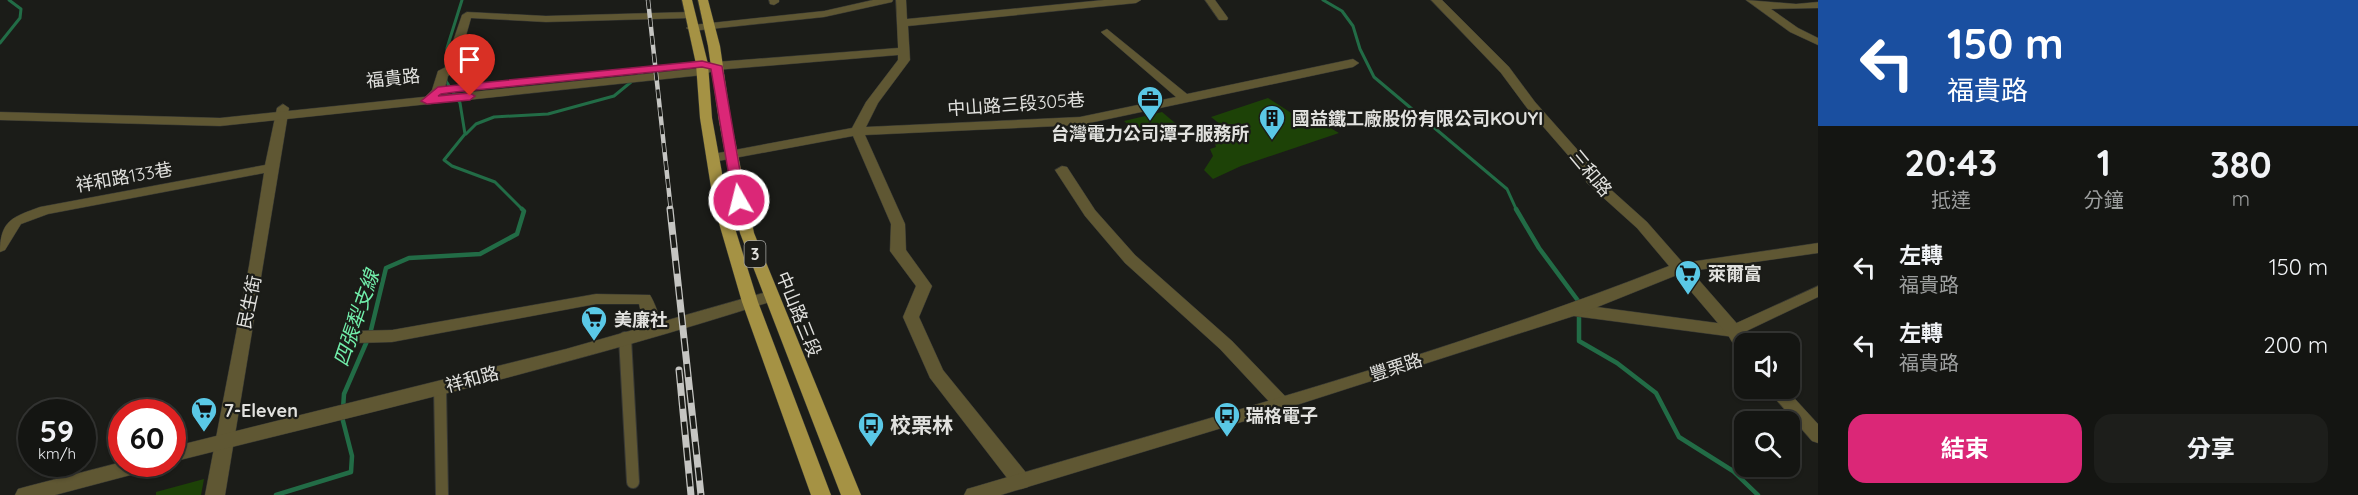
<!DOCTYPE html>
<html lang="zh-TW">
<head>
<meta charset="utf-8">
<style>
	body { margin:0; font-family:Quicksand,"Noto Sans TC",sans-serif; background:#1d1e1b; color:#f1f3f6; height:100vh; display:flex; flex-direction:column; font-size:22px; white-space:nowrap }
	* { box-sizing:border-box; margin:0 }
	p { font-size:20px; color:#9d9f9f }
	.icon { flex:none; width:33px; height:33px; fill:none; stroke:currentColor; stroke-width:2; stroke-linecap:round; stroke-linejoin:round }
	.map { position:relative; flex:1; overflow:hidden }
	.drawer { display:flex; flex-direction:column; background:#141512; width:540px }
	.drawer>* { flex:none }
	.hud { background:#1a4fa0; color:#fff; overflow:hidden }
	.fabs { position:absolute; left:1734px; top:333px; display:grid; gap:12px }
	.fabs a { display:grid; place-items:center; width:66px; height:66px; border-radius:12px; background:#141512; box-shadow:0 2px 4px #0004,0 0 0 2px #333432; font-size:30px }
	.speed { position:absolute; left:18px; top:399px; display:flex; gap:12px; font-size:30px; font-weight:700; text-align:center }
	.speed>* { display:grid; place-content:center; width:78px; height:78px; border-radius:50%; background:#141512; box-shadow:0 2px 4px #0004,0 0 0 2px #333432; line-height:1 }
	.speed small { font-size:15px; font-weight:400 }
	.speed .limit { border:9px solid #d22; background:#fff; color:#111 }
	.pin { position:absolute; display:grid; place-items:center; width:51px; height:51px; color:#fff; margin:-62px -26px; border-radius:50% 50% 50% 0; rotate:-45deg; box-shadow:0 0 6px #0007 }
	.pin .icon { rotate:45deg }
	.me { position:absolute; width:66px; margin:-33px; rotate:352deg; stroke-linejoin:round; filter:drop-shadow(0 0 4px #0008) }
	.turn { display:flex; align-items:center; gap:21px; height:126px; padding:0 30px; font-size:27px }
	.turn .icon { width:78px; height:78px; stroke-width:2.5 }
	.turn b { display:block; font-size:42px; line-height:51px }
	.eta { display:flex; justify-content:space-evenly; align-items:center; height:102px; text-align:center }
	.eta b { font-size:36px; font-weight:700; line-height:42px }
	.primary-button { display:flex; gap:12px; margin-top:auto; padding:12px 30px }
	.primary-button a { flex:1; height:69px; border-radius:18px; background:#db2777; color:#fff; font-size:24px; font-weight:700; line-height:69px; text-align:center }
	.primary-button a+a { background:#1d1e1b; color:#f1f3f6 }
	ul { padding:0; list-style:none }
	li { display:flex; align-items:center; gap:18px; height:78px; padding:0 30px }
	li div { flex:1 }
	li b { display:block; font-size:22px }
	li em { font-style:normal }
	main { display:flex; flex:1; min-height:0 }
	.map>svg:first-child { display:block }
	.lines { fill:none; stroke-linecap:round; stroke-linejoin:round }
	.stream-far1 { stroke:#226c46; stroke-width:3 }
	.stream { stroke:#226c46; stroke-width:4.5 }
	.building { fill:#1d4207 }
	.pedestrian-casing { stroke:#373834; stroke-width:14 }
	.minor-casing { stroke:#373834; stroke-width:1 }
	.tertiary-casing { stroke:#373834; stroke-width:1 }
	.primary-casing { stroke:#373834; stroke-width:1 }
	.pedestrian { stroke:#5f5733; stroke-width:12 }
	.minor { fill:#5f5733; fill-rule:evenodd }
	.tertiary { fill:#5f5733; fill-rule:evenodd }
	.primary { fill:#a59244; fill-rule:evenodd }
	.rail-far1-casing { stroke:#c5c5c2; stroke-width:4.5 }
	.rail-casing { stroke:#c5c5c2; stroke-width:7 }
	.rail-far1 { stroke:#1b1c18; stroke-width:3; stroke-dasharray:9; stroke-linecap:butt }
	.rail { stroke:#1b1c18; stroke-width:4.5; stroke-dasharray:13; stroke-linecap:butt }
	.route { fill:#db2777; stroke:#8e194d; stroke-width:1.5 }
	.labels { text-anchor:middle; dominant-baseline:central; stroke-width:4.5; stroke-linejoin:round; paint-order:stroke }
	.shield { fill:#1b1c18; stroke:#a6a6a3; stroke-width:1.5 }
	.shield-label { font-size:16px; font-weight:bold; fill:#e1e1de }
	.street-label { font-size:18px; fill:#e1e1de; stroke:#1b1c18 }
	.poi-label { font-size:18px; font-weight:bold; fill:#e1e1de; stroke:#1b1c18; text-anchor:start }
	.water-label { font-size:20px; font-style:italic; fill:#71eeaa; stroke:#1b1c18 }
	.near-poi-label { font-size:21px; font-weight:bold; fill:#e1e1de; stroke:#1b1c18; text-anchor:start }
</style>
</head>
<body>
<main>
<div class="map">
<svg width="1818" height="495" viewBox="0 0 1818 495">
	<rect width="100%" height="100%" fill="#1b1c18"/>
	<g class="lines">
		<g class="stream-far1">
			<path d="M 1323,0 L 1342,11 L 1353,26 L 1360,49 L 1374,77 L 1507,189 L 1517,211"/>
			<path d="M 0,43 L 20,18 L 21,9 L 9,0"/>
			<path d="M 446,70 L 447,48 L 462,0"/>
			<path d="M 446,77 L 446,81 L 460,103 L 465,134 L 444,160 L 452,166 L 495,182 L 524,211"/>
			<path d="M 466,134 L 476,124 L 494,117 L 548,114 L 614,96 L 642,73"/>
		</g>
		<g class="stream">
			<path d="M 1516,209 L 1539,248 L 1579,302"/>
			<path d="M 1579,313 L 1579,341 L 1617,363 L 1656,393 L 1679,437 L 1733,471 L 1758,495"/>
			<path d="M 370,334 L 386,268 L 409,258 L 480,254 L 517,234 L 524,211 L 522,209"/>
			<path d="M 343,409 L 344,394 L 367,341"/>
			<path d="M 276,495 L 351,472 L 352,456 L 342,417"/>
		</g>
	</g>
	<g class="building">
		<path d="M 1268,98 L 1296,116 L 1305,113 L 1339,133 L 1241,166 L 1213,179 L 1204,170 L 1213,156 L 1210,149 L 1216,147 L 1215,144 L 1239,139 L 1211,117 Z"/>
		<path d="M 1162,112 L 1175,123 L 1138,133 L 1124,121 Z"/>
		<path d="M 204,479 L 201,495 L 156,495 L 156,492 Z"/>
	</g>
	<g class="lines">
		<g class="pedestrian-casing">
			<g id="pedestrian">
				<path d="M 625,338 L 633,482"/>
				<path d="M 440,388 L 442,495"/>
			</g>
		</g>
		<g class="minor-casing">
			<g id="minor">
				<path d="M 769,0 L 779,0 L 779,2 L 774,5 L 770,4 Z"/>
				<path d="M 873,0 L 893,0 L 892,2 L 824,17 L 692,31 L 686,28 L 692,25 L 824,11 Z"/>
				<path d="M 896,0 L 906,0 L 907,19 L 1104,0 L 1141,0 L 1136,3 L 908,26 L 910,60 L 878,103 L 866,127 L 1080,117 L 1176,97 L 1103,34 L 1101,32 L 1107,29 L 1187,94 L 1353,59 L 1359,63 L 1353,67 L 1080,125 L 865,135 L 905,224 L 906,250 L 932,286 L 919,317 L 943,370 L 1028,475 L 1031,481 L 1028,487 L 1021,489 L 1014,487 L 930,378 L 903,317 L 916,286 L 890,251 L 891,224 L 853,136 L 713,162 L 706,158 L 713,154 L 852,128 L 866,102 L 898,60 L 898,55 L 716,70 L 710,66 L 716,62 L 898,48 Z"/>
				<path d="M 1205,0 L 1215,0 L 1228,18 L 1227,20 L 1219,20 Z"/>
				<path d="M 1746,0 L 1796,4 L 1818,2 L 1818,8 L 1771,9 L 1798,28 L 1818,38 L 1818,45 L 1790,32 Z"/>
				<path d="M 467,12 L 546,16 L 690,12 L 695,15 L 690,18 L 546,22 L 471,18 L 461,53 L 462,66 L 448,76 L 444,91 L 431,104 L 423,104 L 421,101 L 432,90 L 438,71 L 450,65 L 449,53 L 462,15 Z"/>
				<path d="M 283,104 L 289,108 L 225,495 L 205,495 L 249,266 L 264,173 L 48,214 L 21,224 L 5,250 L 0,252 C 0,220 13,217 40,207 L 265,165 L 277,108 Z"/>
				<path d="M 1062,166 L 1067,167 L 1095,210 L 1135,255 L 1232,341 L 1287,398 L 1290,403 L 1287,408 L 1281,410 L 1275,408 L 1220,349 L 1125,263 L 1085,216 L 1055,170 Z"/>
				<path d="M 1818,286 L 1818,297 L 1734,337 L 1574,316 L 1568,314 L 1566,310 L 1568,306 L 1574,304 L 1732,325 Z"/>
				<path d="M 596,294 L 650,295 C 656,305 663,323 658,334 L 646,334 L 639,304 L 596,304 L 392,342 L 355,343 L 349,341 L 347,337 L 349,333 L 355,331 L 392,330 Z"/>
			</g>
		</g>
		<g class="tertiary-casing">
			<g id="tertiary">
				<path d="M 1431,0 L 1442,0 L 1509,67 L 1535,102 L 1591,165 L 1598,178 L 1647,222 L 1683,263 L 1818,243 L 1818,253 L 1691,271 L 1740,327 L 1750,344 L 1744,344 L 1744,354 L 1738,352 L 1728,335 L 1677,275 L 1580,314 L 1281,410 L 1001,495 L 964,495 L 967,489 L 974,487 C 1207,418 1443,355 1669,266 L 1637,228 L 1587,183 L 1580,169 L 1527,108 L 1501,73 Z"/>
				<path d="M 716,62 L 722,66 L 720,68 L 703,75 L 220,126 L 0,120 L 0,112 L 220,118 L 627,76 L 701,68 Z"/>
				<path d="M 770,291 L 776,292 L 778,296 L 776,300 C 578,364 374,411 172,462 L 172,447 L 566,349 Z"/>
				<path d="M 1766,388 L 1785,388 L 1818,424 L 1818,443 L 1812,441 Z"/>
				<path d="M 122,462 L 151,464 L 149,469 L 142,472 L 55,495 L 15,495 L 18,489 L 25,487 Z"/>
			</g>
		</g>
		<g class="primary-casing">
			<g id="primary">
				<path d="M 682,0 L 692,0 L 708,64 L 712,118 L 728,206 L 758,302 L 831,495 L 811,495 L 742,302 L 714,206 L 700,118 L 696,64 Z"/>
				<path d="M 698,0 L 708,0 L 720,46 L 731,121 L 754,233 L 861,495 L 841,495 L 740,233 L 719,121 L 708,46 Z"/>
			</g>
		</g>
		<use href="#pedestrian" class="pedestrian"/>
		<use href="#minor" class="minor"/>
		<use href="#tertiary" class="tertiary"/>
		<use href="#primary" class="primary"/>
		<g class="rail-far1-casing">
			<path id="rail-far1" d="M 648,0 L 671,211"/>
		</g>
		<g class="rail-casing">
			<g id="rail">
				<path d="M 670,209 L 701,495"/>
				<path d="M 679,370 L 691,495"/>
			</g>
		</g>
		<use href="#rail-far1" class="rail-far1"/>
		<use href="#rail" class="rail"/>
	</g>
	<path class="route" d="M 702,61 L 722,66 L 745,200 L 744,202 L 734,202 L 733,200 L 711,69 L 702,67 L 455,92 L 441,94 L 438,96 L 470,93 L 475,96 L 470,100 L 427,104 L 421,101 L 438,87 Z"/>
	<defs>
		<g id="office-pin" transform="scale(1.35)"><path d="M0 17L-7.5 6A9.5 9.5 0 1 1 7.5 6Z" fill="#5ac8e6" stroke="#1b1c18"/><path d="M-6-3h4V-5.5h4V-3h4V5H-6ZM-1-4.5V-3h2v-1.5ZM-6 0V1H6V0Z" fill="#111"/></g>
		<g id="building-pin" transform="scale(1.35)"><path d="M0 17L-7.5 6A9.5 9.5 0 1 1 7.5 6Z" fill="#5ac8e6" stroke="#1b1c18"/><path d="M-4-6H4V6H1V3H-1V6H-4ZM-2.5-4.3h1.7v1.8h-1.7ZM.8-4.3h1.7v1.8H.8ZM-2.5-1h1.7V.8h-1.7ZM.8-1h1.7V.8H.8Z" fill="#111"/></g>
		<g id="supermarket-pin" transform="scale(1.35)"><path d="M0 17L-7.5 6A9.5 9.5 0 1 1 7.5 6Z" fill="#5ac8e6" stroke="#1b1c18"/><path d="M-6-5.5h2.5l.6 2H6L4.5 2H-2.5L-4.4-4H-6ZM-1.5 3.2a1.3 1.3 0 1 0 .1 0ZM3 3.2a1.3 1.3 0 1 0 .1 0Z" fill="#111"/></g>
		<g id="bus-pin" transform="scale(1.35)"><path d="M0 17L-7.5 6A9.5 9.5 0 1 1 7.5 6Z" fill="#5ac8e6" stroke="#1b1c18"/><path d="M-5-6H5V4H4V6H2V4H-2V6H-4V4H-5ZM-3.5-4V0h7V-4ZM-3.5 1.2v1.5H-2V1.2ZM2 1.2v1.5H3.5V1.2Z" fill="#111"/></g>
	</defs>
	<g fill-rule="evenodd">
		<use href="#office-pin" x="1150" y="99"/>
		<use href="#building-pin" x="1272" y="118"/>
		<use href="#supermarket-pin" x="1688" y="273"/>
		<use href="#supermarket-pin" x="594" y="319"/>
		<use href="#supermarket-pin" x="204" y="410"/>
		<use href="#bus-pin" x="1227" y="415"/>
		<use href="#bus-pin" x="871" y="425"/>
	</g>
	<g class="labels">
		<rect class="shield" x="744.5" y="241" width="21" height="26" rx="4.5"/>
		<g class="shield-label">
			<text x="755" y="254">3</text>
		</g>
		<g class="street-label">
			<text transform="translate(393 78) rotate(-6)">福貴路</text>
			<text transform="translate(1016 104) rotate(-4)">中山路三段305巷</text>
			<text transform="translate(1591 173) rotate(50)">三和路</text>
			<text transform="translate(124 177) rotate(-10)">祥和路133巷</text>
			<text transform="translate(249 302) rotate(-78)">民生街</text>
			<text transform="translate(799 314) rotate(68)">中山路三段</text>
			<text transform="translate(1396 367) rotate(-18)">豐栗路</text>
			<text transform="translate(472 379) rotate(-15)">祥和路</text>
		</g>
		<g class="poi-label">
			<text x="1292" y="118">國益鐵工廠股份有限公司KOUYI</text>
			<text x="1150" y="133" text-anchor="middle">台灣電力公司潭子服務所</text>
			<text x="1708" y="273">萊爾富</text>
			<text x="614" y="319">美廉社</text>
			<text x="224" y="410">7-Eleven</text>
			<text x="1246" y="415">瑞格電子</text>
		</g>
		<g class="water-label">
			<text transform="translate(356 318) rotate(-71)">四張犁支線</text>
		</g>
		<g class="near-poi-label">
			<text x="890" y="425">校栗林</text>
		</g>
	</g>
</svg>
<div class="fabs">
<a><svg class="icon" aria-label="sound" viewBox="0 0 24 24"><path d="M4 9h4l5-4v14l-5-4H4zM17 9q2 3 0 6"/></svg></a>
<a><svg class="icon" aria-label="search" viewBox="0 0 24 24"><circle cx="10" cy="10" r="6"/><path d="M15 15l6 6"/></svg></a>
</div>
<div class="speed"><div>59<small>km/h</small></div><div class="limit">60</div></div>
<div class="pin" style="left:470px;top:96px;background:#d93025"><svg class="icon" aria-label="arrive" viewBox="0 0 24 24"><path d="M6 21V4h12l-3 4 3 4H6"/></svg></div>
<svg class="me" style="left:739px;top:200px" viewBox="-20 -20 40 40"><circle r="17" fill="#db2777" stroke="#fff" stroke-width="3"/><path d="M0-11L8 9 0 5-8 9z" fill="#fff"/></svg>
</div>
<section class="drawer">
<div class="hud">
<div class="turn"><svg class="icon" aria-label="left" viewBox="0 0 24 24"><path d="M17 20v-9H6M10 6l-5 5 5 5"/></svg><div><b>150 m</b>福貴路</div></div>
</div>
<div class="eta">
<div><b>20:43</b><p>抵達</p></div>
<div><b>1</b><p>分鐘</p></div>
<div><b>380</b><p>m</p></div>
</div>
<ul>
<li><svg class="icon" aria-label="left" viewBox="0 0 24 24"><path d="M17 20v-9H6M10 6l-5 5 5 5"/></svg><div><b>左轉</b><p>福貴路</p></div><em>150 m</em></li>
<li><svg class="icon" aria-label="left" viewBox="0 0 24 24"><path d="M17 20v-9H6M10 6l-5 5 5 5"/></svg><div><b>左轉</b><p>福貴路</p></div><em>200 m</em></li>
</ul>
<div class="primary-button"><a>結束</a><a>分享</a></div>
</section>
</main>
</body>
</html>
